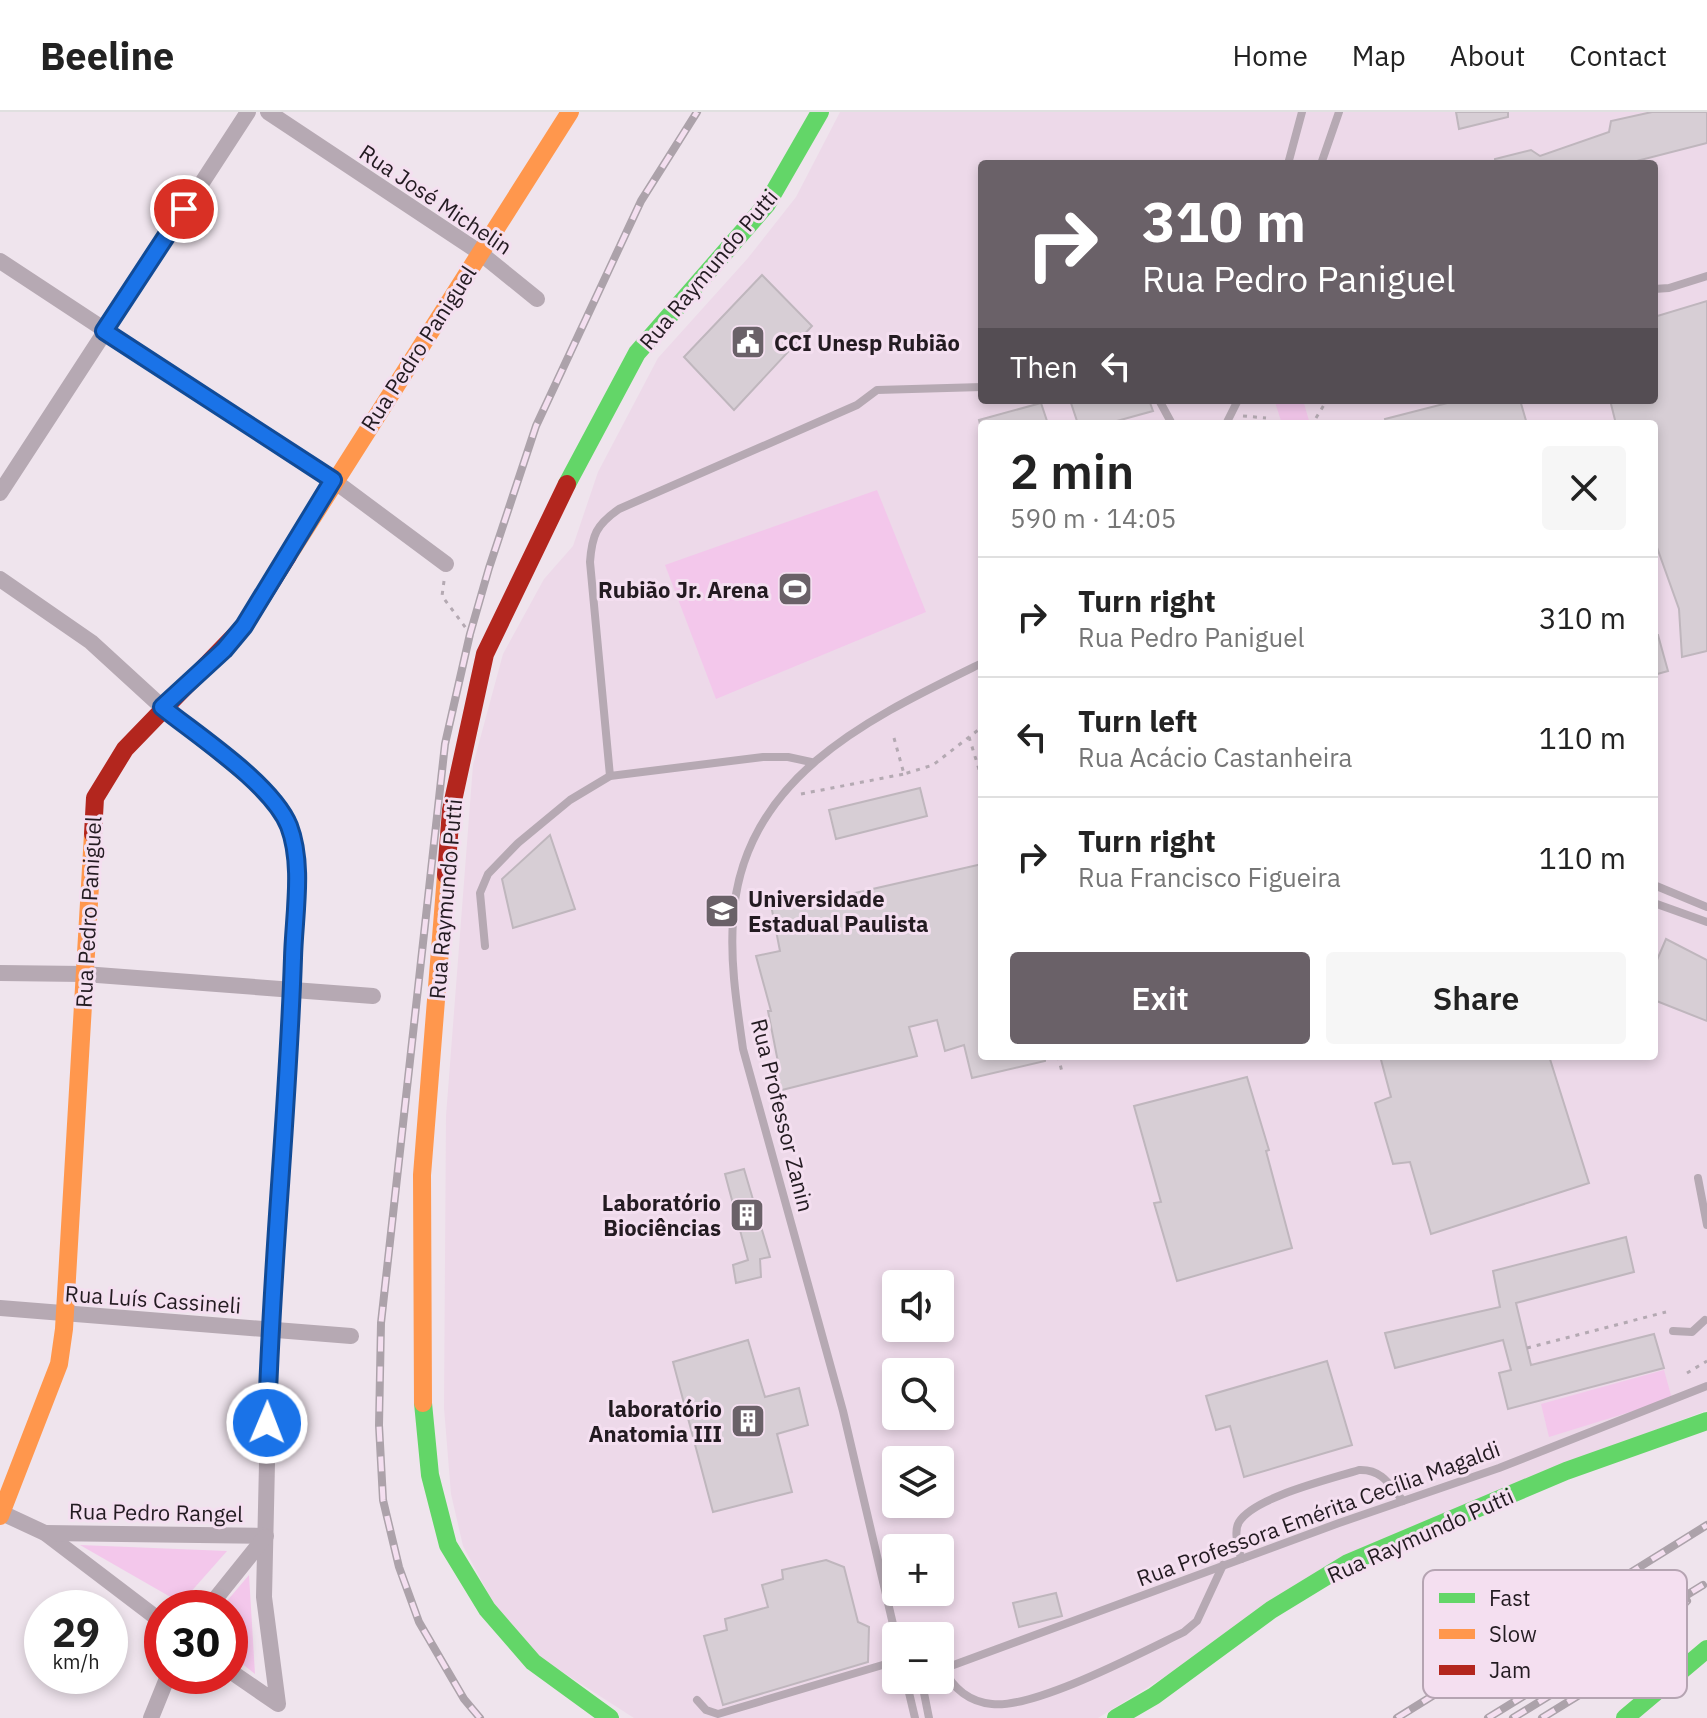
<!DOCTYPE html>
<html lang="en">
<head>
<meta charset="utf-8">
<style>
	body { margin:0; font-family:"IBM Plex Sans",sans-serif; background:#f6f6f6; color:#222; height:100vh; display:flex; flex-direction:column; font-size:30px; white-space:nowrap }
	* { box-sizing:border-box; margin:0 }
	p { font-size:26px; color:#767676 }
	.icon { flex:none; width:44px; height:44px; fill:none; stroke:currentColor; stroke-width:2; stroke-linecap:round; stroke-linejoin:round }
	.map { position:relative; flex:1; overflow:hidden }
	.sheet { position:absolute; left:978px; top:308px; width:680px; height:640px; display:flex; flex-direction:column; background:#fff; border-radius:8px; box-shadow:0 4px 12px #0003 }
	.sheet>* { flex:none }
	.top-card { position:absolute; left:978px; top:48px; width:680px; height:244px; border-radius:8px; box-shadow:0 4px 12px #0003; background:#6a6168; color:#fff; overflow:hidden }
	.fabs { position:absolute; left:882px; top:1158px; display:grid; gap:16px }
	.fabs a { display:grid; place-items:center; width:72px; height:72px; border-radius:8px; background:#fff; box-shadow:0 4px 12px #0003; font-size:40px }
	.speed { position:absolute; left:24px; top:1478px; display:flex; gap:16px; font-size:40px; font-weight:700; text-align:center }
	.speed>* { display:grid; place-content:center; width:104px; height:104px; border-radius:50%; background:#fff; box-shadow:0 4px 12px #0003; line-height:1 }
	.speed small { font-size:20px; font-weight:400 }
	.speed .limit { border:12px solid #d22; background:#fff; color:#111 }
	.pin { position:absolute; display:grid; place-items:center; width:68px; height:68px; color:#fff; margin:-34px; border:4px solid #fff; border-radius:50%; box-shadow:0 2px 8px #0007 }
	.me { position:absolute; width:88px; margin:-44px; rotate:1deg; stroke-linejoin:round; filter:drop-shadow(0 0 6px #0008) }
	.turn { display:flex; align-items:center; gap:28px; height:168px; padding:0 32px; font-size:36px }
	.turn .icon { width:104px; height:104px; stroke-width:2.5 }
	.turn b { display:block; font-size:56px; line-height:68px }
	.then { display:flex; align-items:center; height:76px; padding:0 32px; background:#0003; gap:16px; font-size:30px }
	.round { display:grid; place-items:center; flex:none; width:84px; height:84px; border-radius:8px; background:#f6f6f6 }
	.overview { display:flex; align-items:center; justify-content:space-between; height:136px; padding:0 32px }
	h1 { font-size:48px; font-weight:600; line-height:60px }
	.action { display:flex; gap:16px; margin-top:auto; padding:16px 32px }
	.action a { flex:1; height:92px; border-radius:8px; background:#6a6168; color:#fff; font-size:32px; font-weight:600; line-height:92px; text-align:center }
	.action a+a { background:#f6f6f6; color:#222 }
	ul { padding:0; list-style:none }
	li { display:flex; align-items:center; gap:24px; height:120px; padding:0 32px; border-top:2px solid #e0e0e0 }
	li div { flex:1 }
	li b { display:block; font-size:30px }
	li em { font-style:normal }
	header { display:flex; align-items:center; gap:48px; box-sizing:border-box; height:112px; padding:0 40px; background:#fff; border-bottom:2px solid #e0e0e0 }
	header strong { font-size:38px }
	nav { display:flex; gap:44px; margin-inline-start:auto; font-size:28px }
	.map>svg:first-child { display:block }
	.built { fill:#edd9e9; fill-rule:evenodd }
	.green { fill:#f3c7eb }
	.building { fill:#d7ced5; stroke:#bfb6bd; stroke-width:2 }
	.lines { fill:none; stroke-linecap:round; stroke-linejoin:round }
	.path { stroke:#b4a9b2; stroke-width:3; stroke-dasharray:4 6; stroke-linecap:butt }
	.lane { stroke:#b6a9b3; stroke-width:8 }
	.street { stroke:#b6a9b3; stroke-width:16 }
	.fast { stroke:#63d668; stroke-width:18 }
	.slow { stroke:#ff974d; stroke-width:18 }
	.jam { stroke:#b3261e; stroke-width:18 }
	.rail-casing { stroke:#aca2aa; stroke-width:8 }
	.rail { stroke:#f4dff0; stroke-width:5; stroke-dasharray:15; stroke-linecap:butt }
	.route-casing { stroke:#114b97; stroke-width:20 }
	.route { stroke:#1a73e8; stroke-width:14 }
	.labels { text-anchor:middle; dominant-baseline:central; stroke-width:6; stroke-linejoin:round; paint-order:stroke }
	.street-label { font-size:22px; fill:#231b21; stroke:#f4dff0 }
	.poi-label { font-size:22px; font-weight:bold; fill:#231b21; stroke:#f4dff0; text-anchor:end }
	.key { fill:#f4dff0; stroke:#b5a4b2; stroke-width:2 }
	.key-label { font-size:22px; fill:#231b21 }
</style>
</head>
<body>
<header>
<strong>Beeline</strong>
<nav><a>Home</a><a>Map</a><a>About</a><a>Contact</a></nav>
</header>
<div class="map">
<svg width="1707" height="1606" viewBox="0 0 1707 1606">
	<rect width="100%" height="100%" fill="#efe4ed"/>
	<path class="built" d="M 840,0 L 1707,0 L 1707,1298 L 1401,1419 L 1098,1606 L 634,1606 L 536,1543 L 494,1492 L 463,1434 L 451,1382 L 444,1296 L 446,1004 L 473,653 L 503,542 L 544,467 L 573,434 L 598,360 L 658,246 L 748,146 L 796,85 ZM 982,52 L 1654,52 L 1654,288 L 982,288 ZM 982,312 L 1654,312 L 1654,944 L 982,944 ZM 896,1172 L 940,1172 L 940,1216 L 896,1216 ZM 896,1260 L 940,1260 L 940,1304 L 896,1304 ZM 896,1348 L 940,1348 L 940,1392 L 896,1392 ZM 896,1436 L 940,1436 L 940,1480 L 896,1480 ZM 896,1524 L 940,1524 L 940,1568 L 896,1568 Z"/>
	<g class="green">
		<path d="M 1283,288 L 1303,288 L 1310,312 L 1282,312 L 1275,290 Z"/>
		<path d="M 877,378 L 926,500 L 716,587 L 665,453 Z"/>
		<path d="M 1664,1258 L 1672,1287 L 1549,1325 L 1541,1292 Z"/>
		<path d="M 80,1433 L 227,1439 L 181,1491 Z"/>
		<path d="M 249,1463 L 255,1562 L 230,1542 L 230,1496 L 221,1496 Z"/>
	</g>
	<g class="building">
		<path d="M 1456,0 L 1508,0 L 1508,5 L 1459,17 Z"/>
		<path d="M 1652,0 L 1707,0 L 1707,31 L 1625,52 L 1495,52 L 1495,47 L 1531,38 L 1540,44 L 1609,20 L 1611,9 Z"/>
		<path d="M 762,163 L 812,214 L 734,298 L 684,245 Z"/>
		<path d="M 1707,189 L 1707,539 L 1682,545 L 1679,497 L 1654,427 L 1654,312 L 1616,312 L 1610,288 L 1654,288 L 1654,205 Z"/>
		<path d="M 1070,288 L 1149,288 L 1153,299 L 1106,312 L 1078,312 Z"/>
		<path d="M 1459,288 L 1520,288 L 1527,312 L 1386,312 L 1385,307 Z"/>
		<path d="M 1041,291 L 1048,312 L 980,312 L 979,308 Z"/>
		<path d="M 1654,523 L 1658,523 L 1668,559 L 1654,563 Z"/>
		<path d="M 920,676 L 927,704 L 836,727 L 829,698 Z"/>
		<path d="M 550,723 L 575,797 L 513,816 L 502,767 Z"/>
		<path d="M 982,752 L 982,944 L 1045,944 L 1045,949 L 972,966 L 964,933 L 945,939 L 937,908 L 909,915 L 917,944 L 774,980 L 767,952 L 778,950 L 768,899 L 771,899 L 756,844 L 780,839 L 771,793 L 808,784 L 811,791 Z"/>
		<path d="M 1666,827 L 1707,848 L 1707,909 L 1654,888 L 1654,855 Z"/>
		<path d="M 1380,944 L 1549,944 L 1589,1071 L 1431,1122 L 1410,1050 L 1393,1052 L 1375,991 L 1391,985 Z"/>
		<path d="M 1247,965 L 1269,1038 L 1266,1039 L 1292,1136 L 1177,1169 L 1154,1091 L 1161,1090 L 1134,994 Z"/>
		<path d="M 744,1057 L 770,1145 L 760,1147 L 761,1165 L 736,1171 L 733,1153 L 748,1148 L 725,1062 Z"/>
		<path d="M 1626,1125 L 1634,1160 L 1516,1191 L 1531,1253 L 1654,1222 L 1664,1256 L 1508,1297 L 1499,1261 L 1511,1258 L 1503,1228 L 1395,1256 L 1385,1221 L 1500,1195 L 1493,1159 Z"/>
		<path d="M 748,1228 L 765,1285 L 799,1276 L 808,1313 L 777,1322 L 792,1380 L 713,1400 L 673,1250 Z"/>
		<path d="M 1327,1249 L 1352,1333 L 1244,1365 L 1230,1314 L 1216,1318 L 1206,1284 Z"/>
		<path d="M 826,1448 L 844,1455 L 858,1510 L 869,1515 L 868,1550 L 723,1593 L 704,1524 L 727,1518 L 725,1507 L 768,1495 L 762,1473 L 783,1467 L 782,1458 Z"/>
		<path d="M 1056,1481 L 1062,1504 L 1019,1515 L 1013,1491 Z"/>
	</g>
	<g class="lines">
		<g class="path">
			<path d="M 1243,304 L 1266,306"/>
			<path d="M 1316,306 L 1327,288"/>
			<path d="M 444,469 L 442,484 L 471,523"/>
			<path d="M 969,625 L 982,667"/>
			<path d="M 894,626 L 904,662 L 933,653 L 982,615"/>
			<path d="M 801,682 L 904,662"/>
			<path d="M 1058,944 L 1062,960"/>
			<path d="M 1527,1236 L 1666,1200"/>
			<path d="M 1687,1261 L 1707,1249"/>
		</g>
		<g class="lane">
			<path d="M 1288,52 L 1302,0"/>
			<path d="M 1321,52 L 1339,0"/>
			<path d="M 1654,177 L 1669,176 L 1707,164"/>
			<path d="M 1159,288 L 1172,312"/>
			<path d="M 1226,312 L 1238,288"/>
			<path d="M 610,664 L 590,450 C 592,423 596,413 619,397 L 857,293 L 877,278 L 982,275"/>
			<path d="M 1654,773 L 1707,795"/>
			<path d="M 1654,791 L 1707,810"/>
			<path d="M 485,834 L 480,781 L 488,762 L 518,731 L 570,688 L 610,664 L 763,645 L 788,645 L 811,650"/>
			<path d="M 1698,1066 L 1707,1113"/>
			<path d="M 1673,1219 L 1692,1220 L 1705,1208"/>
			<path d="M 1241,1447 C 1239,1436 1233,1420 1239,1410 C 1254,1385 1331,1367 1359,1358 C 1382,1357 1390,1373 1403,1389"/>
			<path d="M 896,1525 L 843,1299 L 743,937 C 737,894 730,852 733,809 C 741,665 870,606 982,551"/>
			<path d="M 944,1557 C 953,1577 970,1590 992,1592 C 1035,1597 1142,1540 1184,1520 L 1197,1509 L 1223,1453"/>
			<path d="M 940,1558 L 1339,1411 L 1499,1356 L 1707,1274"/>
			<path d="M 906,1568 L 915,1606"/>
			<path d="M 697,1588 L 706,1598 L 718,1602 L 896,1549"/>
			<path d="M 929,1606 L 924,1581 L 930,1568"/>
		</g>
		<g class="street">
			<path d="M 268,0 L 479,140 L 537,187"/>
			<path d="M 0,149 L 333,368 L 446,452"/>
			<path d="M 0,381 L 248,0"/>
			<path d="M 0,467 L 91,530 L 162,595 L 262,676 L 279,694 L 290,716 L 296,749 L 292,876 L 270,1217 L 264,1485 L 278,1592 L 230,1559"/>
			<path d="M 0,861 L 84,862 L 373,884"/>
			<path d="M 0,1196 L 351,1224"/>
			<path d="M 2,1401 L 45,1421 L 162,1510"/>
			<path d="M 45,1421 L 266,1424"/>
			<path d="M 208,1496 L 265,1425"/>
			<path d="M 151,1606 L 168,1564"/>
		</g>
		<g class="fast">
			<path d="M 567,372 L 637,241 L 767,92 L 820,0"/>
			<path d="M 423,1291 L 430,1363 L 448,1433 L 487,1497 L 533,1550 L 610,1606"/>
			<path d="M 1116,1606 L 1154,1584 L 1271,1498 L 1348,1451 L 1566,1359 L 1707,1309"/>
			<path d="M 1625,1606 L 1707,1537"/>
		</g>
		<g class="slow">
			<path d="M 288,444 L 570,0"/>
			<path d="M 423,1291 L 422,1063 L 446,763"/>
			<path d="M 0,1404 L 59,1252 L 64,1217 L 93,722"/>
		</g>
		<g class="jam">
			<path d="M 93,722 L 95,686 L 125,637 L 244,514 L 288,444"/>
			<path d="M 446,763 L 451,698 L 485,542 L 567,372"/>
		</g>
		<g class="rail-casing">
			<g id="rail">
				<path d="M 480,1606 L 464,1587 L 419,1510 L 399,1455 L 383,1388 L 379,1313 L 381,1211 L 445,632 L 470,522 L 489,456 L 536,314 L 641,89 L 697,0"/>
				<path d="M 1397,1606 L 1707,1413"/>
				<path d="M 1488,1606 L 1703,1473"/>
				<path d="M 1513,1606 L 1643,1526"/>
				<path d="M 1542,1606 L 1623,1556 L 1687,1489"/>
			</g>
		</g>
		<use href="#rail" class="rail"/>
	</g>
	<g class="lines">
		<g class="route-casing">
			<path id="route" d="M 184,97 L 104,219 L 333,368 L 244,514 L 224,538 L 162,595 C 198,624 272,672 289,714 C 304,753 294,804 293,846 C 288,1001 271,1156 267,1311"/>
		</g>
		<use href="#route" class="route"/>
	</g>
	<defs>
		<g id="civic-square" transform="scale(1.8)"><rect x="-9" y="-9" width="18" height="18" rx="4" fill="#6a6168" stroke="#f4dff0"/><path d="M-.6-6.5H3V-4.5H.6V-3L4-1V1h2V6H-6V1h2V-1L-.6-3ZM-1.2 2.5V6h2.4V2.5Z" fill="#fff"/></g>
		<g id="stadium-square" transform="scale(1.8)"><rect x="-9" y="-9" width="18" height="18" rx="4" fill="#6a6168" stroke="#f4dff0"/><path d="M0-5a6.5 5 0 1 0 0 10a6.5 5 0 1 0 0-10ZM-3.5-1.8h7v3.6h-7Z" fill="#fff"/></g>
		<g id="university-square" transform="scale(1.8)"><rect x="-9" y="-9" width="18" height="18" rx="4" fill="#6a6168" stroke="#f4dff0"/><path d="M0-5L7-2L0 1L-7-2ZM-4 1L0 2.5L4 1V4Q0 6-4 4Z" fill="#fff"/></g>
		<g id="building-square" transform="scale(1.8)"><rect x="-9" y="-9" width="18" height="18" rx="4" fill="#6a6168" stroke="#f4dff0"/><path d="M-4-6H4V6H1V3H-1V6H-4ZM-2.5-4.3h1.7v1.8h-1.7ZM.8-4.3h1.7v1.8H.8ZM-2.5-1h1.7V.8h-1.7ZM.8-1h1.7V.8H.8Z" fill="#fff"/></g>
	</defs>
	<g fill-rule="evenodd">
		<use href="#civic-square" x="748" y="230"/>
		<use href="#stadium-square" x="795" y="477"/>
		<use href="#university-square" x="722" y="799"/>
		<use href="#building-square" x="747" y="1103"/>
		<use href="#building-square" x="748" y="1309"/>
	</g>
	<g class="labels">
		<g class="street-label">
			<text transform="translate(436 87) rotate(34)">Rua José Michelin</text>
			<text transform="translate(708 157) rotate(-50)">Rua Raymundo Putti</text>
			<text transform="translate(418 236) rotate(-57)">Rua Pedro Paniguel</text>
			<text transform="translate(445 787) rotate(-85)">Rua Raymundo Putti</text>
			<text transform="translate(88 800) rotate(-87)">Rua Pedro Paniguel</text>
			<text transform="translate(783 1003) rotate(76)">Rua Professor Zanin</text>
			<text transform="translate(153 1187) rotate(4)">Rua Luís Cassineli</text>
			<text transform="translate(156 1400) rotate(1)">Rua Pedro Rangel</text>
			<text transform="translate(1318 1401) rotate(-20)">Rua Professora Emérita Cecília Magaldi</text>
			<text transform="translate(1420 1423) rotate(-24)">Rua Raymundo Putti</text>
		</g>
		<g class="poi-label">
			<text x="774" y="230" text-anchor="start">CCI Unesp Rubião</text>
			<text x="769" y="477">Rubião Jr. Arena</text>
			<text x="748" y="786" text-anchor="start">Universidade<tspan x="748" dy="25">Estadual Paulista</tspan></text>
			<text x="721" y="1090">Laboratório<tspan x="721" dy="25">Biociências</tspan></text>
			<text x="722" y="1296">laboratório<tspan x="722" dy="25">Anatomia III</tspan></text>
		</g>
	</g>
	<rect x="1423" y="1458" width="264" height="128" rx="12" class="key"/>
	<rect x="1439" y="1481" width="36" height="10" fill="#63d668"/>
	<rect x="1439" y="1517" width="36" height="10" fill="#ff974d"/>
	<rect x="1439" y="1553" width="36" height="10" fill="#b3261e"/>
	<g class="key-label">
		<text x="1489" y="1494">Fast</text>
		<text x="1489" y="1530">Slow</text>
		<text x="1489" y="1566">Jam</text>
	</g>
</svg>
<div class="fabs">
<a><svg class="icon" aria-label="sound" viewBox="0 0 24 24"><path d="M4 9h4l5-4v14l-5-4H4zM17 9q2 3 0 6"/></svg></a>
<a><svg class="icon" aria-label="search" viewBox="0 0 24 24"><circle cx="10" cy="10" r="6"/><path d="M15 15l6 6"/></svg></a>
<a><svg class="icon" aria-label="layers" viewBox="0 0 24 24"><path d="M12 4l9 5-9 5-9-5zM3 14l9 5 9-5"/></svg></a>
<a>+</a>
<a>−</a>
</div>
<div class="speed"><div>29<small>km/h</small></div><div class="limit">30</div></div>
<div class="pin" style="left:184px;top:97px;background:#d93025"><svg class="icon" aria-label="arrive" viewBox="0 0 24 24"><path d="M6 21V4h12l-3 4 3 4H6"/></svg></div>
<svg class="me" style="left:267px;top:1311px" viewBox="-20 -20 40 40"><circle r="17" fill="#1a73e8" stroke="#fff" stroke-width="3"/><path d="M0-11L8 9 0 5-8 9z" fill="#fff"/></svg>
<div class="top-card">
<div class="turn"><svg class="icon" aria-label="right" viewBox="0 0 24 24"><path d="M7 20v-9h11M14 6l5 5-5 5"/></svg><div><b>310 m</b>Rua Pedro Paniguel</div></div>
<div class="then">Then<svg class="icon" aria-label="left" viewBox="0 0 24 24"><path d="M17 20v-9H6M10 6l-5 5 5 5"/></svg></div>
</div>
<section class="sheet">
<div class="overview"><div><h1>2 min</h1><p>590 m · 14:05</p></div><a class="round"><svg class="icon" aria-label="close" viewBox="0 0 24 24"><path d="M6 6l12 12M18 6L6 18"/></svg></a></div>
<ul>
<li><svg class="icon" aria-label="right" viewBox="0 0 24 24"><path d="M7 20v-9h11M14 6l5 5-5 5"/></svg><div><b>Turn right</b><p>Rua Pedro Paniguel</p></div><em>310 m</em></li>
<li><svg class="icon" aria-label="left" viewBox="0 0 24 24"><path d="M17 20v-9H6M10 6l-5 5 5 5"/></svg><div><b>Turn left</b><p>Rua Acácio Castanheira</p></div><em>110 m</em></li>
<li><svg class="icon" aria-label="right" viewBox="0 0 24 24"><path d="M7 20v-9h11M14 6l5 5-5 5"/></svg><div><b>Turn right</b><p>Rua Francisco Figueira</p></div><em>110 m</em></li>
</ul>
<div class="action"><a>Exit</a><a>Share</a></div>
</section>
</div>
</body>
</html>
